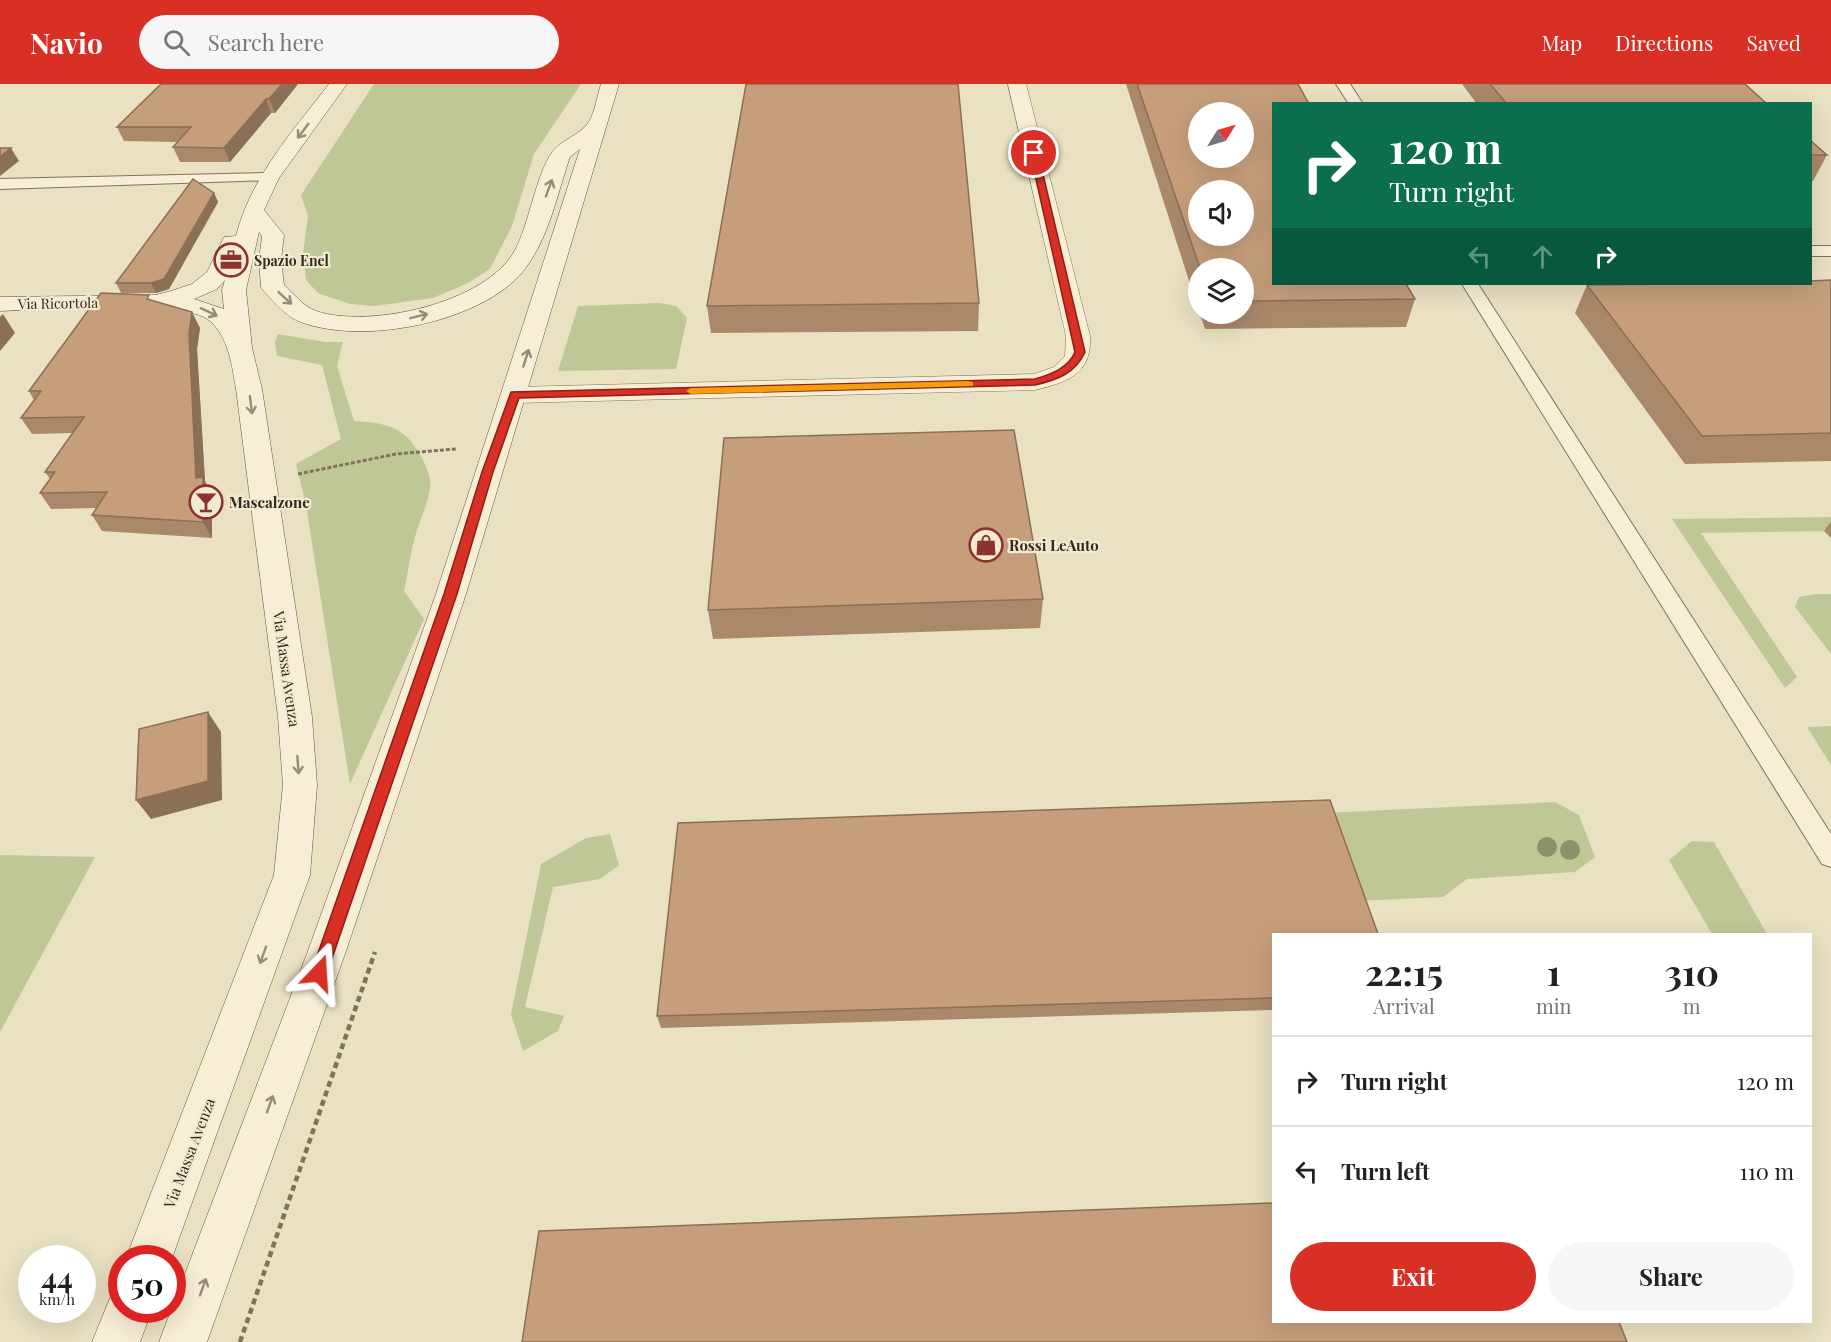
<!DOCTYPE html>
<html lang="en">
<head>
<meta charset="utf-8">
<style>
	body { margin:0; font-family:"Playfair Display",serif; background:#f6f6f6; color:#222; height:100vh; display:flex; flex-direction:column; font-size:22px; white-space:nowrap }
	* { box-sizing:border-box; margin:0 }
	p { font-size:20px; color:#767676 }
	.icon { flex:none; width:33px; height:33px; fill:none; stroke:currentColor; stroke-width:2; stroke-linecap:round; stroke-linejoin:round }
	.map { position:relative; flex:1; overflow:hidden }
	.drawer { position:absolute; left:1272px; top:849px; width:540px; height:390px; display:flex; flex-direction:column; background:#fff; border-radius:0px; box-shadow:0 6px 24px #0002 }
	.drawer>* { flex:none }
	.guide { position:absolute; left:1272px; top:18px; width:540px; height:183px; border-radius:0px; box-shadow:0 6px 24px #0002; background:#0b6e4f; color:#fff; overflow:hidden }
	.needle { width:39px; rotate:53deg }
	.fabs { position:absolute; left:1188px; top:18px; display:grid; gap:12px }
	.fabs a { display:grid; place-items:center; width:66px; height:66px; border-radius:50%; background:#fff; box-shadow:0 6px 24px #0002; font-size:30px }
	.speed { position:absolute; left:18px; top:1161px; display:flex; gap:12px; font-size:30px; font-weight:700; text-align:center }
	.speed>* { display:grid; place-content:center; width:78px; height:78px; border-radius:50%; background:#fff; box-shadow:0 6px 24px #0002; line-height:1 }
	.speed small { font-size:15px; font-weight:400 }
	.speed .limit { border:9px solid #d22; background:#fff; color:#111 }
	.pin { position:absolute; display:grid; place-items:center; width:51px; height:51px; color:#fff; margin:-26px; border:3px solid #fff; border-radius:50%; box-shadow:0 2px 6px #0007 }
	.me { position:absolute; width:66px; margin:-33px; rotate:20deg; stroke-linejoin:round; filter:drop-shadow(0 0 4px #0008) }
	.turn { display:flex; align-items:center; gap:21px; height:126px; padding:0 18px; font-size:27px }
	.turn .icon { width:78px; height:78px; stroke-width:2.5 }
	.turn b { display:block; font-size:42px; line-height:51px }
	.lanes { display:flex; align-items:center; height:57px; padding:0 18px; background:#0003; justify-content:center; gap:30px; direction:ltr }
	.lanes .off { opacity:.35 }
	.eta { display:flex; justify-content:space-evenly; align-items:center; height:102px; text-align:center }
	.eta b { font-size:36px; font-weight:700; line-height:42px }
	.cta { display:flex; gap:12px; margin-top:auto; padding:12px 18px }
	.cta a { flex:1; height:69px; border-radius:36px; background:#d93025; color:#fff; font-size:24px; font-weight:700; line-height:69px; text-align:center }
	.cta a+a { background:#f6f6f6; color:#222 }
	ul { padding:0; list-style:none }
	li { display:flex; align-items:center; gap:18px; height:90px; padding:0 18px; border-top:2px solid #e0e0e0 }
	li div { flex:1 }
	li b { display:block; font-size:22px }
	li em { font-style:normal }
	header { display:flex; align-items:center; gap:36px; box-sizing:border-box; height:84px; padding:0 30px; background:#d93025; color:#fff }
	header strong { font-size:28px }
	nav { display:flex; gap:33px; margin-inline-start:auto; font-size:21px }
	.search { width:420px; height:54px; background:#f6f6f6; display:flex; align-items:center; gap:15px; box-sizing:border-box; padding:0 21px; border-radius:33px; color:#767676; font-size:22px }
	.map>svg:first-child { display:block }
	.green { fill:#bfc797 }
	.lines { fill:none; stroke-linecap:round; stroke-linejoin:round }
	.lane-casing { stroke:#83725b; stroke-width:2 }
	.street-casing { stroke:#83725b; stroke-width:1 }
	.secondary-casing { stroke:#65533e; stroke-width:1 }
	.path-far1 { stroke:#83725b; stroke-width:3; stroke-dasharray:4 2; stroke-linecap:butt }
	.path { stroke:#83725b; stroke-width:4.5; stroke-dasharray:6 4; stroke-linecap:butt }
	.lane { fill:#f6eed5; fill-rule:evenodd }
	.street { fill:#f6eed5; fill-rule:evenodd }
	.secondary { fill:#f6eed5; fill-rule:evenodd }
	.tree { fill:#8e906c }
	.wall { fill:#aa886a }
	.shaded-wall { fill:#8b6f56 }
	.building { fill:#c69e7b; stroke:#8b6f56; stroke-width:1.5; fill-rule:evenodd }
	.oneway { stroke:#958c7a }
	.route { fill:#d93025; stroke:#8d1f18; stroke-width:1.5 }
	.slow { fill:#f59e0b }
	.labels { text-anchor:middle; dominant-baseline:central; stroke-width:4.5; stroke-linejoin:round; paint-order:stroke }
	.far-poi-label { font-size:14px; font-weight:bold; fill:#342a1e; stroke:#f2ead1; text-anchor:start }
	.far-street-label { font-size:14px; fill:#342a1e; stroke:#f2ead1 }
	.poi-label { font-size:15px; font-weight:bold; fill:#342a1e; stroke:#f2ead1; text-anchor:start }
	.street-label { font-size:15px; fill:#342a1e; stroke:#f2ead1 }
</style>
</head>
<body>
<header>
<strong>Navio</strong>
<div class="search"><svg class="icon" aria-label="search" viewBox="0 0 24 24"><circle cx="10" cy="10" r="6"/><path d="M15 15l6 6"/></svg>Search here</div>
<nav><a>Map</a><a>Directions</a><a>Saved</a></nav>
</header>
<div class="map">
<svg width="1831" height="1258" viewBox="0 0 1831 1258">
	<rect width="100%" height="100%" fill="#eae0c2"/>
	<g class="green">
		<path d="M 374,0 L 581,0 L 534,70 L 512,142 L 490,185 L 468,199 L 433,214 L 374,222 L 350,220 L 318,209 L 306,196 L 303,170 L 308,132 L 301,111 Z"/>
		<path d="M 660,219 L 676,222 L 687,234 L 676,285 L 558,287 L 578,222 Z"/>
		<path d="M 278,250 L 325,258 L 343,258 L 337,282 L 354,337 C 390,339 407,344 424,378 C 427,385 432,396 430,404 C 428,421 419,437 415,453 C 410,471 408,489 404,507 L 424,535 L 350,700 L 306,421 L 296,380 L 341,355 L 322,281 L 277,272 L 275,258 Z"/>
		<path d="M 1831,433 L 1831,447 L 1701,449 L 1797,593 L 1785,604 L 1672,435 Z"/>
		<path d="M 1817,510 L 1831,510 L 1831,570 L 1795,523 L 1799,513 Z"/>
		<path d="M 1831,642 L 1831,681 L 1807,643 Z"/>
		<path d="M 1555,718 L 1579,731 L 1595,773 L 1575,788 L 1467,795 L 1443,813 L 1355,817 L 1324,729 Z"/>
		<path d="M 610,750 L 619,781 L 600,795 L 553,803 L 525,923 L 564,932 L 558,947 L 523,967 L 511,930 L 541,780 L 586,754 Z"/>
		<path d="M 1692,757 L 1714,758 L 1767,850 L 1712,850 L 1669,776 Z"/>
		<path d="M 0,771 L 95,773 L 0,948 Z"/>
	</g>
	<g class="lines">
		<g class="lane-casing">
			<g id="lane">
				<path d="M 1336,0 L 1350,0 L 1363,20 L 1349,20 Z"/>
				<path d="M 269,89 L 276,93 L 274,96 L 0,105 L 0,95 Z"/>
				<rect x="1810" y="162" width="21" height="10"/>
				<path d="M 1462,200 L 1478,200 L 1831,750 L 1831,783 L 1822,780 Z"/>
			</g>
		</g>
		<g class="street-casing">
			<path id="street" d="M 1008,0 L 1026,0 L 1090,252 C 1092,291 1067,298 1035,306 L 515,319 L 506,316 L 502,311 L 506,306 L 515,303 L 1034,290 L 1054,283 L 1065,272 L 1066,252 Z"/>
		</g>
		<g class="secondary-casing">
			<g id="secondary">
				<path d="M 329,0 L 347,0 L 279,94 L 264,126 L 284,151 L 281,176 L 284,201 C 293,209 304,223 316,227 C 369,245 487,219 515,166 C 529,140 536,91 552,68 C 561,56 580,51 588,39 C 595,29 597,12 601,0 L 619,0 L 466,510 L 346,867 L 207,1258 L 159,1258 L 308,867 L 436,510 L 580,65 L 570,73 C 556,113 547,166 514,197 C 466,241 358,261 298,237 C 286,232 269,214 261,203 L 259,176 L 262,152 L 259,148 L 246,206 L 252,264 L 262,305 L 312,633 L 317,701 L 310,791 L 172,1174 L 126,1174 L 274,791 L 283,701 L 278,633 L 236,305 C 232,282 229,254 210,237 C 183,213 40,226 0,227 L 0,213 L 156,211 L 171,207 L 192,200 L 207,188 L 224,153 L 236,152 C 251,93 292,48 329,0 ZM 225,196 L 222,206 L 224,225 L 194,215 L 217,205 Z"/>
				<path d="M 122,1206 L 122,1226 L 152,1226 L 140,1258 L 92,1258 L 112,1209 Z"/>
			</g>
		</g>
		<path class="path-far1" d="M 298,390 L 396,370 L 456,365"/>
		<path class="path" d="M 240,1258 L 375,868"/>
		<use href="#lane" class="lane"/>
		<use href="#street" class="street"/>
		<use href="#secondary" class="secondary"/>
	</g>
	<g class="tree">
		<circle cx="1547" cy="763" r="10"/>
		<circle cx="1570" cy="766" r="10"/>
	</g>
	<g class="wall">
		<path d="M 161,0 L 298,0 L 275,29 L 271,29 L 230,78 L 180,78 L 173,63 L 178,58 L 124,57 L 117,43 Z"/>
		<path d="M 1126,0 L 1298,0 L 1415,215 L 1406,243 L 1205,245 L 1200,230 L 1244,230 L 1244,184 L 1198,184 L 1198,225 Z"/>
		<path d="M 1462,0 L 1745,0 L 1767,20 L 1477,20 Z"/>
		<path d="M 1810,56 L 1827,71 L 1813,97 L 1810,97 Z"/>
		<path d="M 214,109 L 218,118 L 169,205 L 156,209 L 121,209 L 116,199 Z"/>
		<path d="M 1831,196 L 1831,377 L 1685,380 L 1575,229 L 1587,201 Z"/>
		<path d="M 152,216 L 200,244 L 197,265 L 205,397 L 212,410 L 212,454 L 102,447 L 92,431 L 96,424 L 51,425 L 40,409 L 50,395 L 45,388 L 72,349 L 32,350 L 21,334 L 34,316 L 29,307 Z"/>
		<path d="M 979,219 L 978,247 L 711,249 L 707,222 Z"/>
		<path d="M 1831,437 L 1831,454 L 1824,447 Z"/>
		<path d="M 1043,515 L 1040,544 L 713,555 L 708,526 Z"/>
		<path d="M 1274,850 L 1274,926 L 661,944 L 657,932 Z"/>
	</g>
	<g class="shaded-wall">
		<path d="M 282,0 L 298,0 L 275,29 L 269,15 Z"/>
		<path d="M 266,15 L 271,29 L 230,78 L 224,64 Z"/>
		<path d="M 11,64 L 19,77 L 0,92 L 0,73 Z"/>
		<path d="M 214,109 L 218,118 L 169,205 L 156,209 L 151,199 Z"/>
		<path d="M 192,228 L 200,244 L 197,265 L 205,397 L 212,410 L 212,454 L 203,438 L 196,394 L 189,250 Z"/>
		<path d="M 3,230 L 15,249 L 0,267 L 0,233 Z"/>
		<path d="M 208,628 L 221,648 L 222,716 L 151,735 L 136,716 Z"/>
	</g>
	<g class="building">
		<path d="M 161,0 L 282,0 L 269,15 L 266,15 L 224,64 L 173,63 L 191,43 L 117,43 Z"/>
		<path d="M 746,0 L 958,0 L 979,219 L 707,222 Z"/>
		<path d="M 1137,0 L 1298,0 L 1309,20 L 1274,20 L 1274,200 L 1406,200 L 1415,215 L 1244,217 L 1244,184 L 1200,184 ZM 1198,28 L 1244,28 L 1244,74 L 1198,74 ZM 1198,106 L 1244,106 L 1244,152 L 1198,152 Z"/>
		<path d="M 1490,0 L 1745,0 L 1767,20 L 1507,20 Z"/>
		<path d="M 1810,56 L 1827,71 L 1810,71 Z"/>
		<path d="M 0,64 L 11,64 L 0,73 Z"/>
		<path d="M 193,95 L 214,109 L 164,195 L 151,199 L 116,199 Z"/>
		<path d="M 1831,196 L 1831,349 L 1702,352 L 1587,201 L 1670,200 L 1810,200 L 1810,197 Z"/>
		<path d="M 101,209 L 149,211 L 147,215 L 192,228 L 189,250 L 196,394 L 203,393 L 203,438 L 92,431 L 107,408 L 40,409 L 55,388 L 45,388 L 84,333 L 21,334 L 41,307 L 29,307 Z"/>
		<path d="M 1014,346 L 1043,515 L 708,526 L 724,354 Z"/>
		<path d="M 208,628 L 208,697 L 136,716 L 139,645 Z"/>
		<path d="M 1330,716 L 1378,850 L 1274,850 L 1274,914 L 657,932 L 678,739 Z"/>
		<path d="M 1274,1119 L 1274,1238 L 1619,1238 L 1627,1258 L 522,1258 L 539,1147 Z"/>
	</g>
	<defs><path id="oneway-shaft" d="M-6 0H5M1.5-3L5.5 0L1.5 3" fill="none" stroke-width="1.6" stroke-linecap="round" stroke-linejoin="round" transform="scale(1.5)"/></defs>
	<g class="oneway">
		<use href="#oneway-shaft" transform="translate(303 47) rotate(127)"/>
		<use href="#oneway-shaft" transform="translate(549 104) rotate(-70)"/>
		<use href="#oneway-shaft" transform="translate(285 214) rotate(42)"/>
		<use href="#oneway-shaft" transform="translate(209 228) rotate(25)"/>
		<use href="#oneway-shaft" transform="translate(419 232) rotate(-14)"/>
		<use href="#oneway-shaft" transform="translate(526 274) rotate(-73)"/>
		<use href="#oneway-shaft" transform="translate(251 321) rotate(83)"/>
		<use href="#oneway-shaft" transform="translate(298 681) rotate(86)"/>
		<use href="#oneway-shaft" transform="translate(263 871) rotate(110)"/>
		<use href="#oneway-shaft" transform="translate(270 1020) rotate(-70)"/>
		<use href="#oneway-shaft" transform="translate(203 1203) rotate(-70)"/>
	</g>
	<path class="route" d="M 1034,66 L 1038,69 L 1085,268 C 1076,289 1057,296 1035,301 L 519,314 L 493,388 L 457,510 L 327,889 L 325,894 L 319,896 L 313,894 L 311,889 L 444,510 L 482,388 L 511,308 L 1035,295 C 1052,290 1068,284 1075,268 L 1030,69 Z"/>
	<path class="slow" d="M 969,297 L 973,298 L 973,302 L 691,310 L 686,307 L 691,304 Z"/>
	<defs>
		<g id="office-ring" transform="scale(1.725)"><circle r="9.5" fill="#f2ead1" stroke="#8d332f" stroke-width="1.5"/><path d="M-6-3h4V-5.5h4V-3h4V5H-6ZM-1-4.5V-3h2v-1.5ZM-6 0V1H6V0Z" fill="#8d332f"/></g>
		<g id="bar-ring" transform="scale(1.725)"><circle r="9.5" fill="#f2ead1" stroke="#8d332f" stroke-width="1.5"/><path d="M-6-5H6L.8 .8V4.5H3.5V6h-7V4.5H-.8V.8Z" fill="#8d332f"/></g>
		<g id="shop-ring" transform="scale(1.725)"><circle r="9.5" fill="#f2ead1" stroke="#8d332f" stroke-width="1.5"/><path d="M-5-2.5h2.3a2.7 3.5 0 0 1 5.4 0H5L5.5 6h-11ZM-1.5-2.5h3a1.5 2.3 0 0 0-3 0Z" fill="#8d332f"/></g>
	</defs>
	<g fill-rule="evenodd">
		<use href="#office-ring" x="231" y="176"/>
		<use href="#bar-ring" x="206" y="418"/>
		<use href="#shop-ring" x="986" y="461"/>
	</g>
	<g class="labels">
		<g class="far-poi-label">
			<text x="254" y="176">Spazio Enel</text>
		</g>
		<g class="far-street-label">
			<text transform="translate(58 219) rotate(-1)">Via Ricortola</text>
		</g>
		<g class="poi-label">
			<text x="229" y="418">Mascalzone</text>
			<text x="1009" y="461">Rossi LeAuto</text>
		</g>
		<g class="street-label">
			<text transform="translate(287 585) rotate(82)">Via Massa Avenza</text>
			<text transform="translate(189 1069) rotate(-69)">Via Massa Avenza</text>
		</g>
	</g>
</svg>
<div class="fabs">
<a><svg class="needle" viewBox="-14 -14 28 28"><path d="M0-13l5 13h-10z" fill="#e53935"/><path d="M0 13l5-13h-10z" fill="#767676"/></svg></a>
<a><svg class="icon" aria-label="sound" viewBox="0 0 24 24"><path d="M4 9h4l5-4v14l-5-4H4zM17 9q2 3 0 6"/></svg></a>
<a><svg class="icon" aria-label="layers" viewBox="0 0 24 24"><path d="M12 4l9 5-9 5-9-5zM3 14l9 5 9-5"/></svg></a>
</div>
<div class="speed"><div>44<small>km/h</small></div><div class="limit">50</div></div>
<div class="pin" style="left:1034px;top:69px;background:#d93025"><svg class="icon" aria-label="arrive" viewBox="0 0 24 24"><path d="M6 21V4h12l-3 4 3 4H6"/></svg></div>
<svg class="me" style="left:319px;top:889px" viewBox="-20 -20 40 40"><path d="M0-17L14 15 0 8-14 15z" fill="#d93025" stroke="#fff" stroke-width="4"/></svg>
<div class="guide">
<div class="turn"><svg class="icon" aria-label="right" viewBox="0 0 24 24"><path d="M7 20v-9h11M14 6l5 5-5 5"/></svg><div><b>120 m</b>Turn right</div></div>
<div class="lanes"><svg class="icon off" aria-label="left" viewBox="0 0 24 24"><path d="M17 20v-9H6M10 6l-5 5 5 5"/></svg><svg class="icon off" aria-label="ahead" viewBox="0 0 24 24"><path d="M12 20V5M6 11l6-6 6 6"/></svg><svg class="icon" aria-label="right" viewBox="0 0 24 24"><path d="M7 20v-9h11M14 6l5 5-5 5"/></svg></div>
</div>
<section class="drawer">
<div class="eta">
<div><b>22:15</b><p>Arrival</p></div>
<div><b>1</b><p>min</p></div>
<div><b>310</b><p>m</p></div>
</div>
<ul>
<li><svg class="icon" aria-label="right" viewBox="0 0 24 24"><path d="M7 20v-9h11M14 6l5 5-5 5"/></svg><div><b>Turn right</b></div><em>120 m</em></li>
<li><svg class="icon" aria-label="left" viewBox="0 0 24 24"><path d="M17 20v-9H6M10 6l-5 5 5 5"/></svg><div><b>Turn left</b></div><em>110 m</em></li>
</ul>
<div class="cta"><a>Exit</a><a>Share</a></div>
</section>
</div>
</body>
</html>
